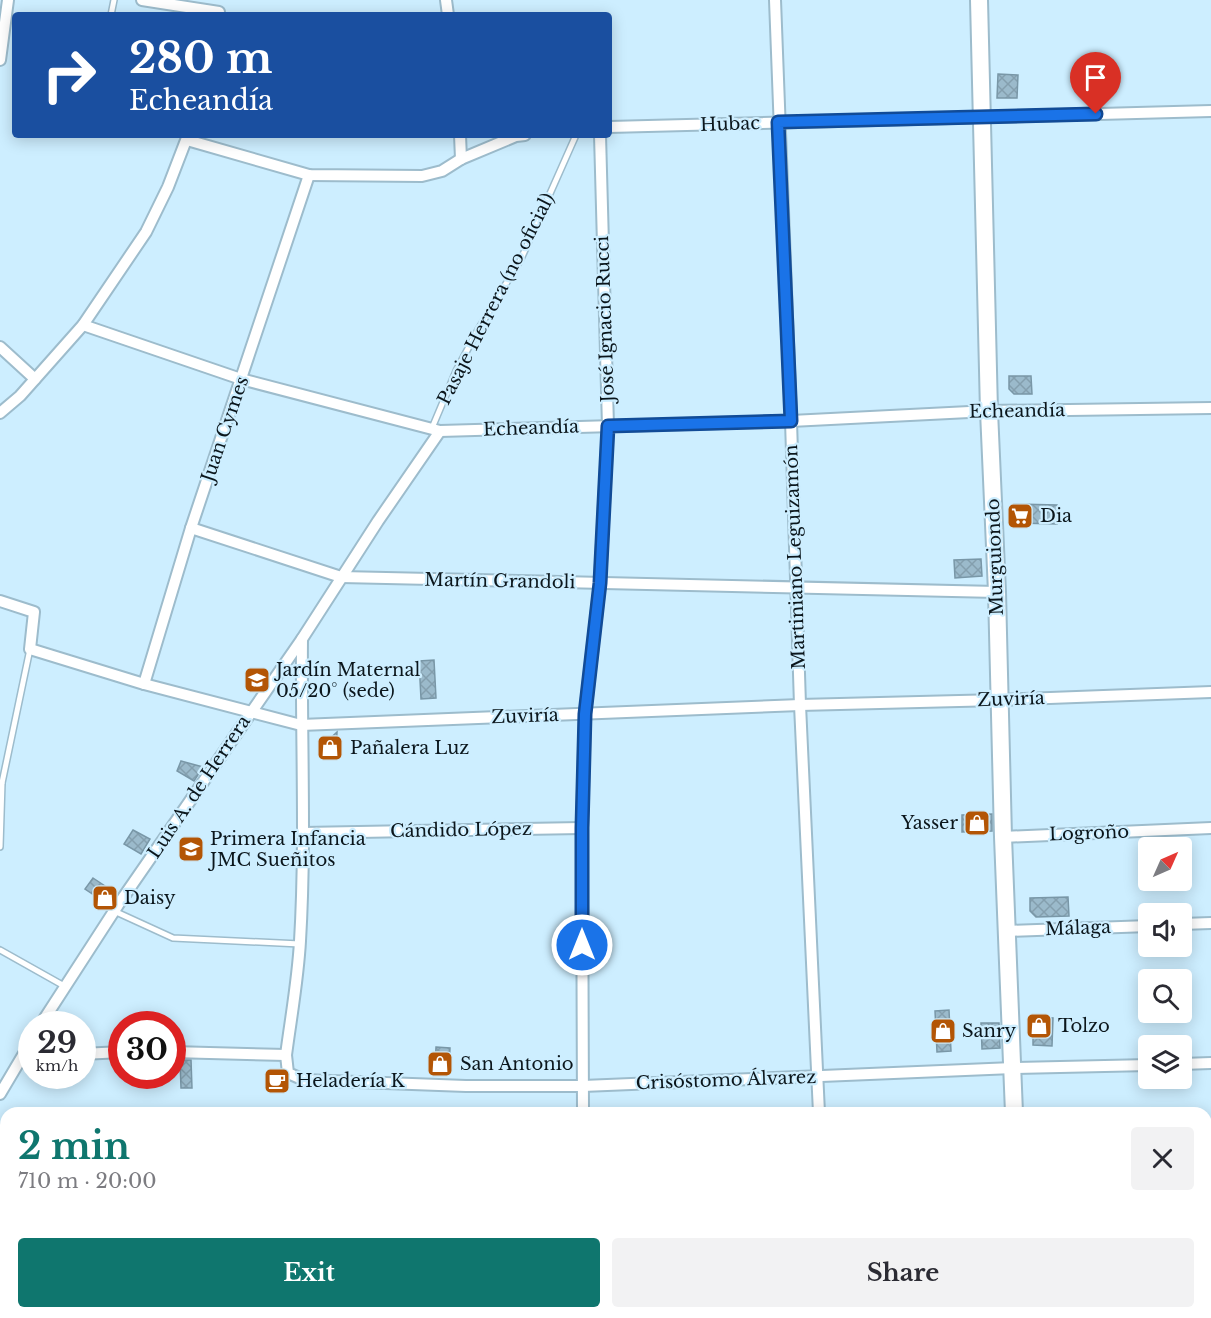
<!DOCTYPE html>
<html lang="en">
<head>
<meta charset="utf-8">
<style>
	body { margin:0; font-family:"Libre Baskerville",serif; background:#f2f2f3; color:#2b2b33; height:100vh; display:flex; flex-direction:column; font-size:22px; white-space:nowrap }
	* { box-sizing:border-box; margin:0 }
	p { font-size:20px; color:#7c7c81 }
	.icon { flex:none; width:33px; height:33px; fill:none; stroke:currentColor; stroke-width:2; stroke-linecap:round; stroke-linejoin:round }
	.map { position:relative; flex:1; overflow:hidden }
	.drawer { position:absolute; left:0px; top:1107px; width:1212px; height:212px; display:flex; flex-direction:column; background:#fff; border-radius:18px 18px 0 0; box-shadow:0 3px 15px #0003 }
	.drawer>* { flex:none }
	.hud { position:absolute; left:12px; top:12px; width:600px; height:126px; border-radius:6px; box-shadow:0 3px 15px #0003; background:#1a4fa0; color:#fff; overflow:hidden }
	.needle { width:39px; rotate:45deg }
	.controls { position:absolute; left:1138px; top:837px; display:grid; gap:12px }
	.controls a { display:grid; place-items:center; width:54px; height:54px; border-radius:6px; background:#fff; box-shadow:0 3px 15px #0003; font-size:30px }
	.speed { position:absolute; left:18px; top:1011px; display:flex; gap:12px; font-size:30px; font-weight:700; text-align:center }
	.speed>* { display:grid; place-content:center; width:78px; height:78px; border-radius:50%; background:#fff; box-shadow:0 3px 15px #0003; line-height:1 }
	.speed small { font-size:15px; font-weight:400 }
	.speed .limit { border:9px solid #d22; background:#fff; color:#111 }
	.pin { position:absolute; display:grid; place-items:center; width:51px; height:51px; color:#fff; margin:-62px -26px; border-radius:50% 50% 50% 0; rotate:-45deg; box-shadow:0 0 6px #0007 }
	.pin .icon { rotate:45deg }
	.me { position:absolute; width:66px; margin:-33px; rotate:0deg; stroke-linejoin:round; filter:drop-shadow(0 0 4px #0008) }
	.turn { display:flex; align-items:center; gap:21px; height:126px; padding:0 18px; font-size:27px }
	.turn .icon { width:78px; height:78px; stroke-width:2.5 }
	.turn b { display:block; font-size:42px; line-height:51px }
	.round { display:grid; place-items:center; flex:none; width:63px; height:63px; border-radius:6px; background:#f2f2f3 }
	.head { display:flex; align-items:center; justify-content:space-between; height:102px; padding:0 18px }
	h1 { font-size:36px; font-weight:800; line-height:45px; color:#0f766e }
	.action { display:flex; gap:12px; margin-top:auto; padding:12px 18px }
	.action a { flex:1; height:69px; border-radius:6px; background:#0f766e; color:#fff; font-size:24px; font-weight:800; line-height:69px; text-align:center }
	.action a+a { background:#f2f2f3; color:#2b2b33 }
	.map>svg:first-child { display:block }
	.building { fill:url(#building-cross-hatch); stroke:#7997a7; stroke-width:1.5 }
	.lines { fill:none; stroke-linecap:round; stroke-linejoin:round }
	.lane-casing { stroke:#9dbccc; stroke-width:8 }
	.street-casing { stroke:#9dbccc; stroke-width:14 }
	.secondary-casing { stroke:#9dbccc; stroke-width:20 }
	.lane { stroke:#fff; stroke-width:5 }
	.street { stroke:#fff; stroke-width:10 }
	.secondary { stroke:#fff; stroke-width:16 }
	.route-casing { stroke:#114b97; stroke-width:15 }
	.route { stroke:#1a73e8; stroke-width:10 }
	.labels { text-anchor:middle; dominant-baseline:central; stroke-width:4.5; stroke-linejoin:round; paint-order:stroke }
	.street-label { font-size:18px; fill:#0b161c; stroke:#cdeeff }
	.poi-label { font-size:18px; fill:#0b161c; stroke:#cdeeff; text-anchor:start }
</style>
</head>
<body>
<div class="map">
<svg width="1211" height="1318" viewBox="0 0 1211 1318">
	<defs>
		<pattern id="building-cross-hatch" width="8" height="8" patternUnits="userSpaceOnUse" patternTransform="scale(1.5)"><rect width="8" height="8" fill="#9bbacb"/><path d="M0 0l8 8M0 8l8-8" fill="none" stroke="#849fae"/></pattern>
	</defs>
	<rect width="100%" height="100%" fill="#cdeeff"/>
	<g class="building">
		<path d="M 998,74 L 1018,75 L 1017,98 L 997,98 Z"/>
		<path d="M 1009,376 L 1031,376 L 1032,394 L 1014,394 L 1009,389 Z"/>
		<path d="M 1014,504 L 1057,505 L 1057,524 L 1014,523 Z"/>
		<path d="M 981,559 L 982,576 L 955,578 L 954,560 Z"/>
		<path d="M 434,660 L 436,698 L 421,699 L 419,661 Z"/>
		<path d="M 337,732 L 336,752 L 323,751 L 324,744 Z"/>
		<path d="M 181,761 L 203,767 L 194,781 L 177,771 Z"/>
		<path d="M 992,814 L 992,831 L 962,832 L 962,815 Z"/>
		<path d="M 133,830 L 150,839 L 141,854 L 124,844 Z"/>
		<path d="M 93,878 L 117,894 L 109,905 L 85,889 Z"/>
		<path d="M 1068,897 L 1069,916 L 1036,917 L 1030,911 L 1030,898 Z"/>
		<path d="M 949,1010 L 951,1051 L 937,1052 L 935,1011 Z"/>
		<path d="M 1033,1017 L 1053,1018 L 1052,1046 L 1033,1045 Z"/>
		<path d="M 981,1023 L 999,1023 L 1000,1048 L 982,1049 Z"/>
		<path d="M 436,1047 L 450,1048 L 449,1069 L 435,1068 Z"/>
		<path d="M 180,1060 L 191,1060 L 192,1088 L 181,1088 Z"/>
		<path d="M 267,1072 L 280,1073 L 283,1079 L 283,1086 L 266,1085 Z"/>
	</g>
	<g class="lines">
		<g class="lane-casing">
			<g id="lane">
				<path d="M 111,15 L 114,0"/>
				<path d="M 432,428 L 456,371 L 479,328 L 521,259 L 576,135"/>
				<path d="M 0,783 L 2,783 L 30,649"/>
				<path d="M 0,847 L 2,783"/>
				<path d="M 114,911 L 173,938 L 300,944"/>
				<path d="M 0,950 L 66,987"/>
				<path d="M 441,1312 L 447,1318"/>
			</g>
		</g>
		<g class="street-casing">
			<g id="street">
				<path d="M 142,0 L 219,12"/>
				<path d="M 446,0 L 448,15"/>
				<path d="M 775,0 L 791,421 L 800,705 L 819,1113"/>
				<path d="M 0,60 L 8,0"/>
				<path d="M 609,127 L 1211,111"/>
				<path d="M 460,135 L 461,159"/>
				<path d="M 187,140 L 309,175 L 422,176 L 442,171 L 461,159 L 516,136 L 525,135"/>
				<path d="M 83,325 L 241,379 L 440,431 L 791,421 L 989,411 L 1211,408"/>
				<path d="M 0,347 L 35,379"/>
				<path d="M 0,413 L 20,396 L 83,325 L 146,232 L 168,187 L 188,135"/>
				<path d="M 191,528 L 341,577 L 997,592"/>
				<path d="M 0,601 L 34,612 L 30,649 L 144,684 L 301,725 L 800,705 L 999,700 L 1211,692"/>
				<path d="M 302,639 C 301,740 306,841 300,941 C 298,979 291,1017 286,1055 L 288,1073 L 304,1080 L 466,1086 L 583,1086 L 1013,1068 L 1149,1065"/>
				<path d="M 144,684 L 191,528 L 309,175"/>
				<path d="M 303,833 L 582,828"/>
				<path d="M 1003,837 L 1211,828"/>
				<path d="M 1182,924 L 1211,923"/>
				<path d="M 1007,931 L 1149,926"/>
				<path d="M 41,1024 L 118,905 L 302,639 L 378,521 L 440,431"/>
				<path d="M 172,1052 L 286,1055"/>
				<path d="M 82,1054 L 122,1052"/>
				<path d="M 1182,1064 L 1211,1063"/>
				<path d="M 0,1094 L 32,1040"/>
				<path d="M 583,1113 L 582,828 L 585,714 L 600,583 L 608,426 L 600,135"/>
				<path d="M 1206,1294 L 1211,1294"/>
				<path d="M 829,1312 L 829,1318"/>
				<path d="M 513,1318 L 596,1312"/>
			</g>
		</g>
		<g class="secondary-casing">
			<g id="secondary">
				<path d="M 979,0 L 989,411 L 997,592 L 1003,837 L 1014,1113"/>
				<path d="M 1020,1312 L 1021,1318"/>
			</g>
		</g>
		<use href="#lane" class="lane"/>
		<use href="#street" class="street"/>
		<use href="#secondary" class="secondary"/>
	</g>
	<g class="lines">
		<g class="route-casing">
			<path id="route" d="M 582,945 L 582,828 L 585,714 L 600,583 L 608,426 L 791,421 L 778,122 L 1096,114"/>
		</g>
		<use href="#route" class="route"/>
	</g>
	<defs>
		<g id="supermarket-square" transform="scale(1.35)"><rect x="-9" y="-9" width="18" height="18" rx="4" fill="#b35505" stroke="#cdeeff"/><path d="M-6-5.5h2.5l.6 2H6L4.5 2H-2.5L-4.4-4H-6ZM-1.5 3.2a1.3 1.3 0 1 0 .1 0ZM3 3.2a1.3 1.3 0 1 0 .1 0Z" fill="#fff"/></g>
		<g id="school-square" transform="scale(1.35)"><rect x="-9" y="-9" width="18" height="18" rx="4" fill="#b35505" stroke="#cdeeff"/><path d="M0-5L7-2L0 1L-7-2ZM-4 1L0 2.5L4 1V4Q0 6-4 4Z" fill="#fff"/></g>
		<g id="shop-square" transform="scale(1.35)"><rect x="-9" y="-9" width="18" height="18" rx="4" fill="#b35505" stroke="#cdeeff"/><path d="M-5-2.5h2.3a2.7 3.5 0 0 1 5.4 0H5L5.5 6h-11ZM-1.5-2.5h3a1.5 2.3 0 0 0-3 0Z" fill="#fff"/></g>
		<g id="cafe-square" transform="scale(1.35)"><rect x="-9" y="-9" width="18" height="18" rx="4" fill="#b35505" stroke="#cdeeff"/><path d="M-5.5-4.5H6V0H3Q3 3.5 0 3.5H-2.5Q-5.5 3.5-5.5 0ZM3-3.2v2h1.7v-2ZM-6 4.5H4V6H-6Z" fill="#fff"/></g>
	</defs>
	<g fill-rule="evenodd">
		<use href="#supermarket-square" x="1020" y="516"/>
		<use href="#school-square" x="257" y="680"/>
		<use href="#shop-square" x="330" y="748"/>
		<use href="#shop-square" x="977" y="823"/>
		<use href="#school-square" x="191" y="849"/>
		<use href="#shop-square" x="105" y="898"/>
		<use href="#shop-square" x="1039" y="1026"/>
		<use href="#shop-square" x="943" y="1031"/>
		<use href="#shop-square" x="440" y="1064"/>
		<use href="#cafe-square" x="277" y="1081"/>
	</g>
	<g class="labels">
		<g class="street-label">
			<text transform="translate(730 124) rotate(-2)">Hubac</text>
			<text transform="translate(496 299) rotate(-63)">Pasaje Herrera (no oficial)</text>
			<text transform="translate(605 319) rotate(-92)">José Ignacio Rucci</text>
			<text transform="translate(1017 411) rotate(-1)">Echeandía</text>
			<text transform="translate(531 428) rotate(-2)">Echeandía</text>
			<text transform="translate(225 429) rotate(-71)">Juan Cymes</text>
			<text transform="translate(795 557) rotate(-92)">Martiniano Leguizamón</text>
			<text transform="translate(995 557) rotate(-92)">Murguiondo</text>
			<text transform="translate(500 581) rotate(1)">Martín Grandoli</text>
			<text transform="translate(1011 699) rotate(-2)">Zuviría</text>
			<text transform="translate(525 716) rotate(-2)">Zuviría</text>
			<text transform="translate(199 787) rotate(-56)">Luis A. de Herrera</text>
			<text transform="translate(461 830) rotate(-1)">Cándido López</text>
			<text transform="translate(1089 833) rotate(-2)">Logroño</text>
			<text transform="translate(1078 928) rotate(-2)">Málaga</text>
			<text transform="translate(726 1080) rotate(-2)">Crisóstomo Álvarez</text>
		</g>
		<g class="poi-label">
			<text x="1040" y="516">Dia</text>
			<text x="276" y="670">Jardín Maternal<tspan x="276" dy="21">05/20° (sede)</tspan></text>
			<text x="350" y="748">Pañalera Luz</text>
			<text x="958" y="823" text-anchor="end">Yasser</text>
			<text x="210" y="839">Primera Infancia<tspan x="210" dy="21">JMC Sueñitos</tspan></text>
			<text x="124" y="898">Daisy</text>
			<text x="1058" y="1026">Tolzo</text>
			<text x="962" y="1031">Sanry</text>
			<text x="460" y="1064">San Antonio</text>
			<text x="296" y="1081">Heladería K</text>
		</g>
	</g>
</svg>
<div class="controls">
<a><svg class="needle" viewBox="-14 -14 28 28"><path d="M0-13l5 13h-10z" fill="#e53935"/><path d="M0 13l5-13h-10z" fill="#7c7c81"/></svg></a>
<a><svg class="icon" aria-label="sound" viewBox="0 0 24 24"><path d="M4 9h4l5-4v14l-5-4H4zM17 9q2 3 0 6"/></svg></a>
<a><svg class="icon" aria-label="search" viewBox="0 0 24 24"><circle cx="10" cy="10" r="6"/><path d="M15 15l6 6"/></svg></a>
<a><svg class="icon" aria-label="layers" viewBox="0 0 24 24"><path d="M12 4l9 5-9 5-9-5zM3 14l9 5 9-5"/></svg></a>
</div>
<div class="speed"><div>29<small>km/h</small></div><div class="limit">30</div></div>
<div class="pin" style="left:1096px;top:114px;background:#d93025"><svg class="icon" aria-label="arrive" viewBox="0 0 24 24"><path d="M6 21V4h12l-3 4 3 4H6"/></svg></div>
<svg class="me" style="left:582px;top:945px" viewBox="-20 -20 40 40"><circle r="17" fill="#1a73e8" stroke="#fff" stroke-width="3"/><path d="M0-11L8 9 0 5-8 9z" fill="#fff"/></svg>
<div class="hud">
<div class="turn"><svg class="icon" aria-label="right" viewBox="0 0 24 24"><path d="M7 20v-9h11M14 6l5 5-5 5"/></svg><div><b>280 m</b>Echeandía</div></div>
</div>
<section class="drawer">
<div class="head"><div><h1>2 min</h1><p>710 m · 20:00</p></div><a class="round"><svg class="icon" aria-label="close" viewBox="0 0 24 24"><path d="M6 6l12 12M18 6L6 18"/></svg></a></div>
<div class="action"><a>Exit</a><a>Share</a></div>
</section>
</div>
</body>
</html>
